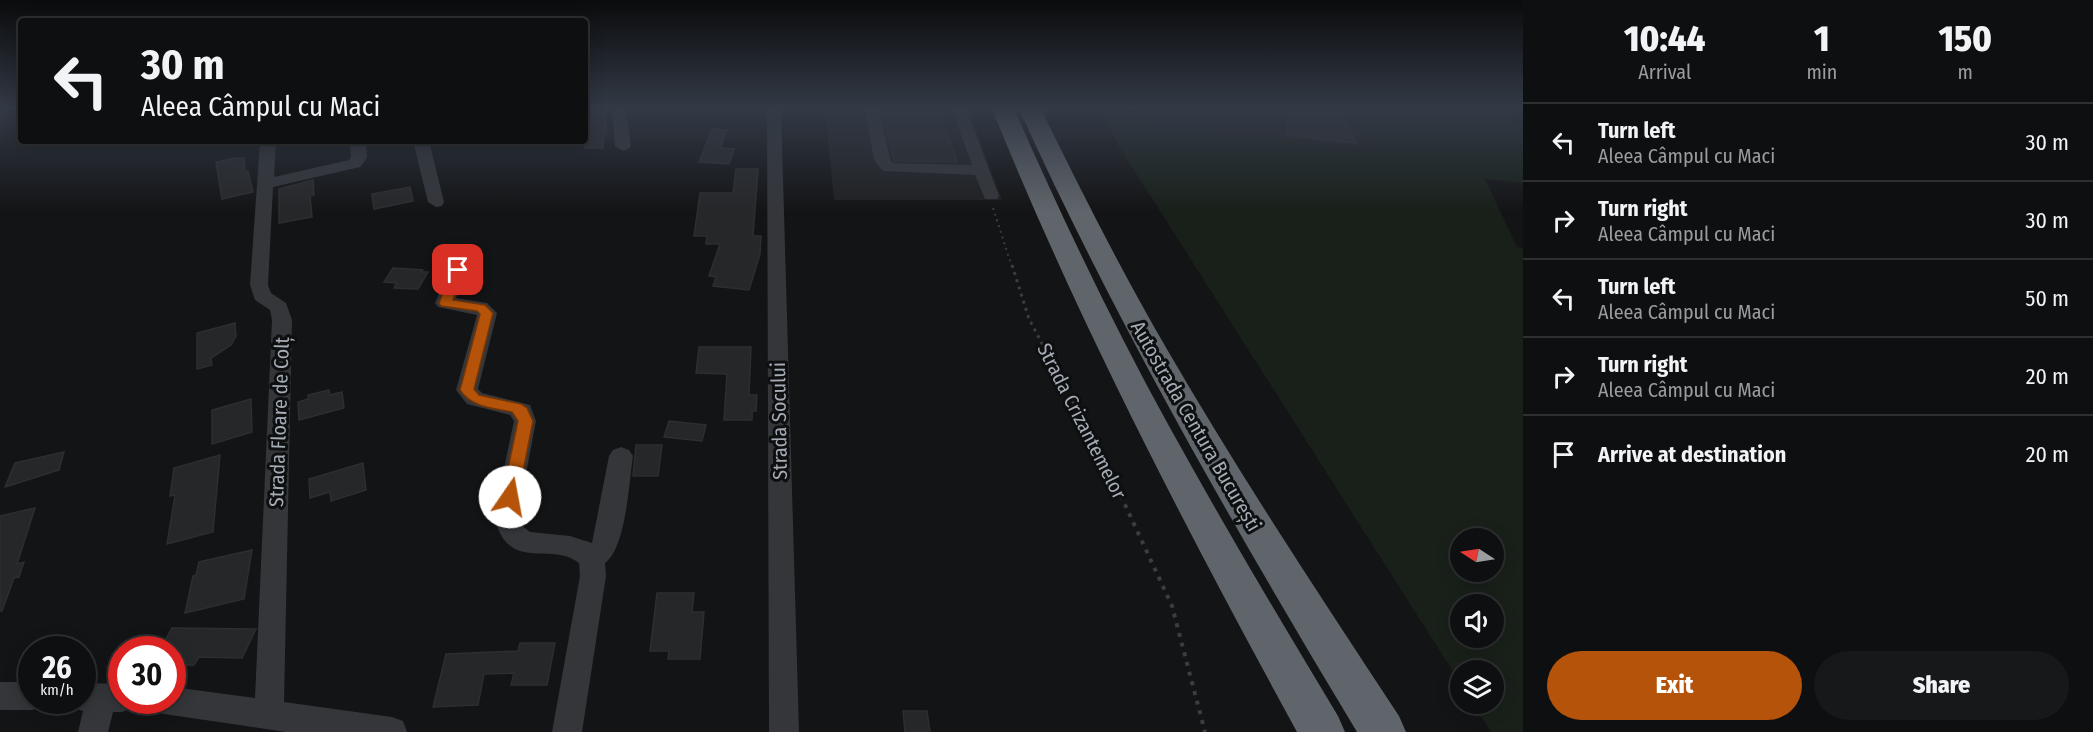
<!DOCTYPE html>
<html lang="en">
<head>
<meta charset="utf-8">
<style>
	body { margin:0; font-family:"Fira Sans Condensed",sans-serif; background:#171819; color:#f1f3f6; height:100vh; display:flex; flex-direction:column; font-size:22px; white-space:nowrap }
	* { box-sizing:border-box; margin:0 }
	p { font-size:20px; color:#9b9c9f }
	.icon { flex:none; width:33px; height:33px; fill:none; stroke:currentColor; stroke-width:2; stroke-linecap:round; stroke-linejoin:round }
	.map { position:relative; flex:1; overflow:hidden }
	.drawer { display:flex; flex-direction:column; background:#0e0f10; width:570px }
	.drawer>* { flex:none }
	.guide { position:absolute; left:18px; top:18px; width:570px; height:126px; border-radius:6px; box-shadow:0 3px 15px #0003,0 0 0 2px #2e2f30; background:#0e0f10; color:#f1f3f6; overflow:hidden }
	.needle { width:39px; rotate:282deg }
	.controls { position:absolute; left:1450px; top:528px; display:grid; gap:12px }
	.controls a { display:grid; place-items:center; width:54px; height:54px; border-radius:50%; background:#0e0f10; box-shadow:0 3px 15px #0003,0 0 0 2px #2e2f30; font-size:30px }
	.speed { position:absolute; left:18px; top:636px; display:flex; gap:12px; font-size:30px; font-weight:700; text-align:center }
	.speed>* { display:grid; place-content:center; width:78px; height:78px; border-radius:50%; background:#0e0f10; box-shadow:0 3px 15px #0003,0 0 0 2px #2e2f30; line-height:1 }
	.speed small { font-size:15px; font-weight:400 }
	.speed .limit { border:9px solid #d22; background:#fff; color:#111 }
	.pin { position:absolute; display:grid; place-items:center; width:51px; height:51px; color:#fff; margin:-26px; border-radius:12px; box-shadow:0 3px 9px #0006 }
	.me { position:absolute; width:66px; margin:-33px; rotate:12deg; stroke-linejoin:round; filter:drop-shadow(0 0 4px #0008) }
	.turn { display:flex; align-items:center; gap:21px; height:126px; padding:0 24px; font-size:27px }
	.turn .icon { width:78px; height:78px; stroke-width:2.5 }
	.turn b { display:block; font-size:42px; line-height:51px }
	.eta { display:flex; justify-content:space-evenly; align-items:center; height:102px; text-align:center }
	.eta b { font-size:36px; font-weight:800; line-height:42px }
	.action { display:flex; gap:12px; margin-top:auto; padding:12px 24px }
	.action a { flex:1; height:69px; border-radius:36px; background:#b45309; color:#fff; font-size:24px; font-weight:800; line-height:69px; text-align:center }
	.action a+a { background:#171819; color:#f1f3f6 }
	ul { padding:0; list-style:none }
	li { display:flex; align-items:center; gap:18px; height:78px; padding:0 24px; border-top:2px solid #2e2f30 }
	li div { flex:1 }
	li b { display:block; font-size:22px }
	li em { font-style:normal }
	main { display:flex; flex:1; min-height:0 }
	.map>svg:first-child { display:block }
	.built { fill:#1f2022 }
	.green { fill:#19201a; fill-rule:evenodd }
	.building { fill:#262729; stroke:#2d2e31; stroke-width:1.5 }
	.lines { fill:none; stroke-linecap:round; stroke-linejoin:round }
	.path-far2 { stroke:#3a3d41; stroke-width:2; stroke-dasharray:2 4; stroke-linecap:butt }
	.path-far1 { stroke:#3a3d41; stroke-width:3; stroke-dasharray:3 4.5; stroke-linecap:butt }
	.path { stroke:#3a3d41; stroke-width:4; stroke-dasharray:4 6; stroke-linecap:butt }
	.minor { fill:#34363a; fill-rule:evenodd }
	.highway { fill:#60656b; fill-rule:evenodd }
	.route { fill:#b45309; stroke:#753606; stroke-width:1.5 }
	.labels { text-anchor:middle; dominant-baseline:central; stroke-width:6; stroke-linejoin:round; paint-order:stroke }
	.street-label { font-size:20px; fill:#a5acb6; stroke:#0e0f10 }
</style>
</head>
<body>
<main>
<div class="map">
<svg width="1523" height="732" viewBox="0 0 1523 732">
	<rect width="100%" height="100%" fill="#131415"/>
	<g class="built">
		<path d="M 825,109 L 968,109 L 1002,200 L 834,200 Z"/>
		<path d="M 1129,109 L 1354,109 L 1366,149 L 1128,121 Z"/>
	</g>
	<path class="green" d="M 1100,109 L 1129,109 L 1129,121 L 1366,148 L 1354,109 L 1506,109 L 1515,123 L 1523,124 L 1523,183 L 1485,179 L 1517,247 L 1523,248 L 1523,732 L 1491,732 L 1473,704 L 1494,704 L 1494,670 L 1461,670 L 1461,684 L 1118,145 ZM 1461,538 L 1494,538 L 1494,572 L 1461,572 ZM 1461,604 L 1494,604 L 1494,638 L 1461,638 Z"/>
	<g class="building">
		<path d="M 589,109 L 604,109 L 607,133 L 603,137 L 603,148 L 585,148 L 585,124 L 589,124 Z"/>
		<path d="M 882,109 L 939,109 L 957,162 L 894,161 Z"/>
		<path d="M 1288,109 L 1338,109 L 1356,143 L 1287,135 Z"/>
		<path d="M 712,129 L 727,130 L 720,148 L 734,149 L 729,164 L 699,162 Z"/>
		<path d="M 236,158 L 244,158 L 245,172 L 248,171 L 253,192 L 222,199 L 216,162 Z"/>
		<path d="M 736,169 L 758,169 L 753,236 L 761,236 L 760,254 L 749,290 L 713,286 L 716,277 L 709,276 L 720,244 L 706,244 L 707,236 L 694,236 L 700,193 L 733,193 Z"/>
		<path d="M 313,180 L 314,195 L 310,196 L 312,217 L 279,223 L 279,189 Z"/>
		<path d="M 410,187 L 413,201 L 374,209 L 372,194 Z"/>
		<path d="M 393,268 L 423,270 L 421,272 L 428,272 L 418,289 L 394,288 L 397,283 L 384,282 Z"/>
		<path d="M 235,323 L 236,336 L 231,345 L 211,358 L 212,365 L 197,369 L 197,333 Z"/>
		<path d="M 699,347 L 751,347 L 749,395 L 757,395 L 756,411 L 752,411 L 752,420 L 724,420 L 727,374 L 696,373 Z"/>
		<path d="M 329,390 L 330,395 L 342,392 L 344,408 L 299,420 L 298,402 L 308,399 L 308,395 Z"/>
		<path d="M 251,399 L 252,432 L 212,444 L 212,410 Z"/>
		<path d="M 669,421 L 706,425 L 702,441 L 664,437 Z"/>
		<path d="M 636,445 L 662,445 L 658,476 L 633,476 Z"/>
		<path d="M 64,452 L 59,470 L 5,487 L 15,463 Z"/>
		<path d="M 220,455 L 213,532 L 167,544 L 175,495 L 170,496 L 174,468 Z"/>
		<path d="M 363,463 L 366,490 L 331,501 L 330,492 L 310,498 L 309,479 Z"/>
		<path d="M 35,508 L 17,564 L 24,562 L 19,577 L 14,578 L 2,611 L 0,611 L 0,516 Z"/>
		<path d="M 252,550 L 244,599 L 185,613 L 193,576 L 196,575 L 199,562 Z"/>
		<path d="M 657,593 L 694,593 L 692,612 L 704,612 L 700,659 L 668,659 L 669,651 L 650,651 Z"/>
		<path d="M 172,628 L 256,629 L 242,658 L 199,657 L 194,665 L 183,665 L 172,684 L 172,650 L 160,650 Z"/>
		<path d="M 520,643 L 555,643 L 547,685 L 511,685 L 514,673 L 484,674 L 478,705 L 433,707 L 446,654 L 518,651 Z"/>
		<path d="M 903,711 L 927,711 L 930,732 L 905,732 Z"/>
	</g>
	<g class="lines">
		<path class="path-far2" d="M 993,208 L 1012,267"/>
		<path class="path-far1" d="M 1012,265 L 1029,319 L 1109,470"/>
		<path class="path" d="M 1108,468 L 1172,606 L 1205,732"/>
		<g class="minor">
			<path d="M 612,109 L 626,109 L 631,146 L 628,149 L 623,151 L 615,146 Z"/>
			<path d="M 767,109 L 781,109 L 799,732 L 769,732 Z"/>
			<path d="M 865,109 L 879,109 L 890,159 L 893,163 L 972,165 L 952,109 L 966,109 L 999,196 L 997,199 L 985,199 L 975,175 L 883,171 L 874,160 Z"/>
			<path d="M 260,141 L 276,141 L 274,177 L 349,160 L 351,157 L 350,141 L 366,141 L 367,158 L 360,167 L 273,187 L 268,285 L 271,293 L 286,303 L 292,320 L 284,702 L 392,717 L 403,721 L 407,732 L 286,732 L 164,714 L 153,710 L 149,700 L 172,700 L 172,687 L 255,698 L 272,320 L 270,310 L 255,300 L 250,285 Z"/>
			<path d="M 413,141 L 429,141 L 444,202 L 442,206 L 436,207 L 428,202 Z"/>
			<path d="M 458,264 L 465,266 L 467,270 L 456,298 L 487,303 L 497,313 L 478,389 L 482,393 L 530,405 L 536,421 L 518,516 L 521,525 L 530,532 L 570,536 L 592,543 L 609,456 L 613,450 L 621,447 L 629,450 L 633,456 C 629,482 626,548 605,563 L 606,576 L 582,732 L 552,732 L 580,576 L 579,563 C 551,540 508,575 494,516 L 514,421 L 510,415 L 467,404 L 456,390 L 477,315 L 438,307 L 435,303 L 449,270 L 451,266 Z"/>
			<path d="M 0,682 L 32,682 L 32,700 L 45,700 L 43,706 L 32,710 L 0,710 Z"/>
			<path d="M 82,683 L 122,684 L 122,700 L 136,700 L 133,708 L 122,712 L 113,712 L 108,732 L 78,732 L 83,711 L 71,707 L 69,700 L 82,700 Z"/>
		</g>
		<g class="highway">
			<path d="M 992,109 L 1014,109 C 1062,217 1112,323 1169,426 C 1223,524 1280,620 1338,716 L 1345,732 L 1297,732 C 1186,529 1079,324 992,109 Z"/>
			<path d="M 1019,109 L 1041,109 C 1081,191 1122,272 1168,351 C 1240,475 1320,596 1399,716 L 1406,732 L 1357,732 C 1235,529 1117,325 1019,109 Z"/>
		</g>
	</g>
	<linearGradient id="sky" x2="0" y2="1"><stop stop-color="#0a0b0c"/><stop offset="0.51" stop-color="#333a46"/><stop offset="1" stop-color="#333a46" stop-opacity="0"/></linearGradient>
	<rect width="1523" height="212" fill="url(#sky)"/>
	<path class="route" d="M 458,266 L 464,270 L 453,300 L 485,305 L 493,313 L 474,389 L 479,395 L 521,404 L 527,408 L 533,421 L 518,497 L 515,501 L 510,503 L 504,501 L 502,497 L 518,421 L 512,412 C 492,408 471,407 460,390 L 480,314 L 477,311 L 441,306 L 439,303 L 452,270 Z"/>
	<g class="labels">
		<g class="street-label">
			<text transform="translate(779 421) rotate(-91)">Strada Socului</text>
			<text transform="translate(1082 421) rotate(63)">Strada Crizantemelor</text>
			<text transform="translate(279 422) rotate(-88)">Strada Floare de Colț</text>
			<text transform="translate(1196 426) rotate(60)">Autostrada Centura București</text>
		</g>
	</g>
</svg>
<div class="controls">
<a><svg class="needle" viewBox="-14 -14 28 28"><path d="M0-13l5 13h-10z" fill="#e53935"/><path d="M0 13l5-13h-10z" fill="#9b9c9f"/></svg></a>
<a><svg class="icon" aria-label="sound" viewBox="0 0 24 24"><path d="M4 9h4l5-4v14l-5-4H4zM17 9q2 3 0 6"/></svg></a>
<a><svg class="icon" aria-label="layers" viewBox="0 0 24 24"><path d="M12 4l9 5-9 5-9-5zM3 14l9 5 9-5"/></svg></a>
</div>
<div class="speed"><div>26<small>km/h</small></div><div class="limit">30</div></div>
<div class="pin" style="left:458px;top:270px;background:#d93025"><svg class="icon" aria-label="arrive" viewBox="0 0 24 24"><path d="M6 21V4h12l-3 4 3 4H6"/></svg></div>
<svg class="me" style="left:510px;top:497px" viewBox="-20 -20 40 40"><circle r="19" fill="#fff"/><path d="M0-13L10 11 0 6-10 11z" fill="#b45309"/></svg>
<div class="guide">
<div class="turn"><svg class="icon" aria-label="left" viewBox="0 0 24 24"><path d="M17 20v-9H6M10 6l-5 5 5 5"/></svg><div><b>30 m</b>Aleea Câmpul cu Maci</div></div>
</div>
</div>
<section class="drawer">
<div class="eta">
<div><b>10:44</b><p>Arrival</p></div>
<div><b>1</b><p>min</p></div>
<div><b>150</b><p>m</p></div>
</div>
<ul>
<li><svg class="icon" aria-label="left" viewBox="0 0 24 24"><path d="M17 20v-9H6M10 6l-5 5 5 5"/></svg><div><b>Turn left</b><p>Aleea Câmpul cu Maci</p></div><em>30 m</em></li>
<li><svg class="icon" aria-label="right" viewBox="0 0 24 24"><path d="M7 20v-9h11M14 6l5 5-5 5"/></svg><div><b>Turn right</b><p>Aleea Câmpul cu Maci</p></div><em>30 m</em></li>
<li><svg class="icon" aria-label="left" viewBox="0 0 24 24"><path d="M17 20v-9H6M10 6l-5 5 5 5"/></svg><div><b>Turn left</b><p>Aleea Câmpul cu Maci</p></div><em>50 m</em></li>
<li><svg class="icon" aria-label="right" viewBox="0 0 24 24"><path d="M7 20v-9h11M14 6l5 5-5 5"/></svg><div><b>Turn right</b><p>Aleea Câmpul cu Maci</p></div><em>20 m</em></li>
<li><svg class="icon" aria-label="arrive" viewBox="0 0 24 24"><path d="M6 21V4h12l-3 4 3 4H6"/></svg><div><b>Arrive at destination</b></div><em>20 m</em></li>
</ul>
<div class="action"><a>Exit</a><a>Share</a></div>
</section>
</main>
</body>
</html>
